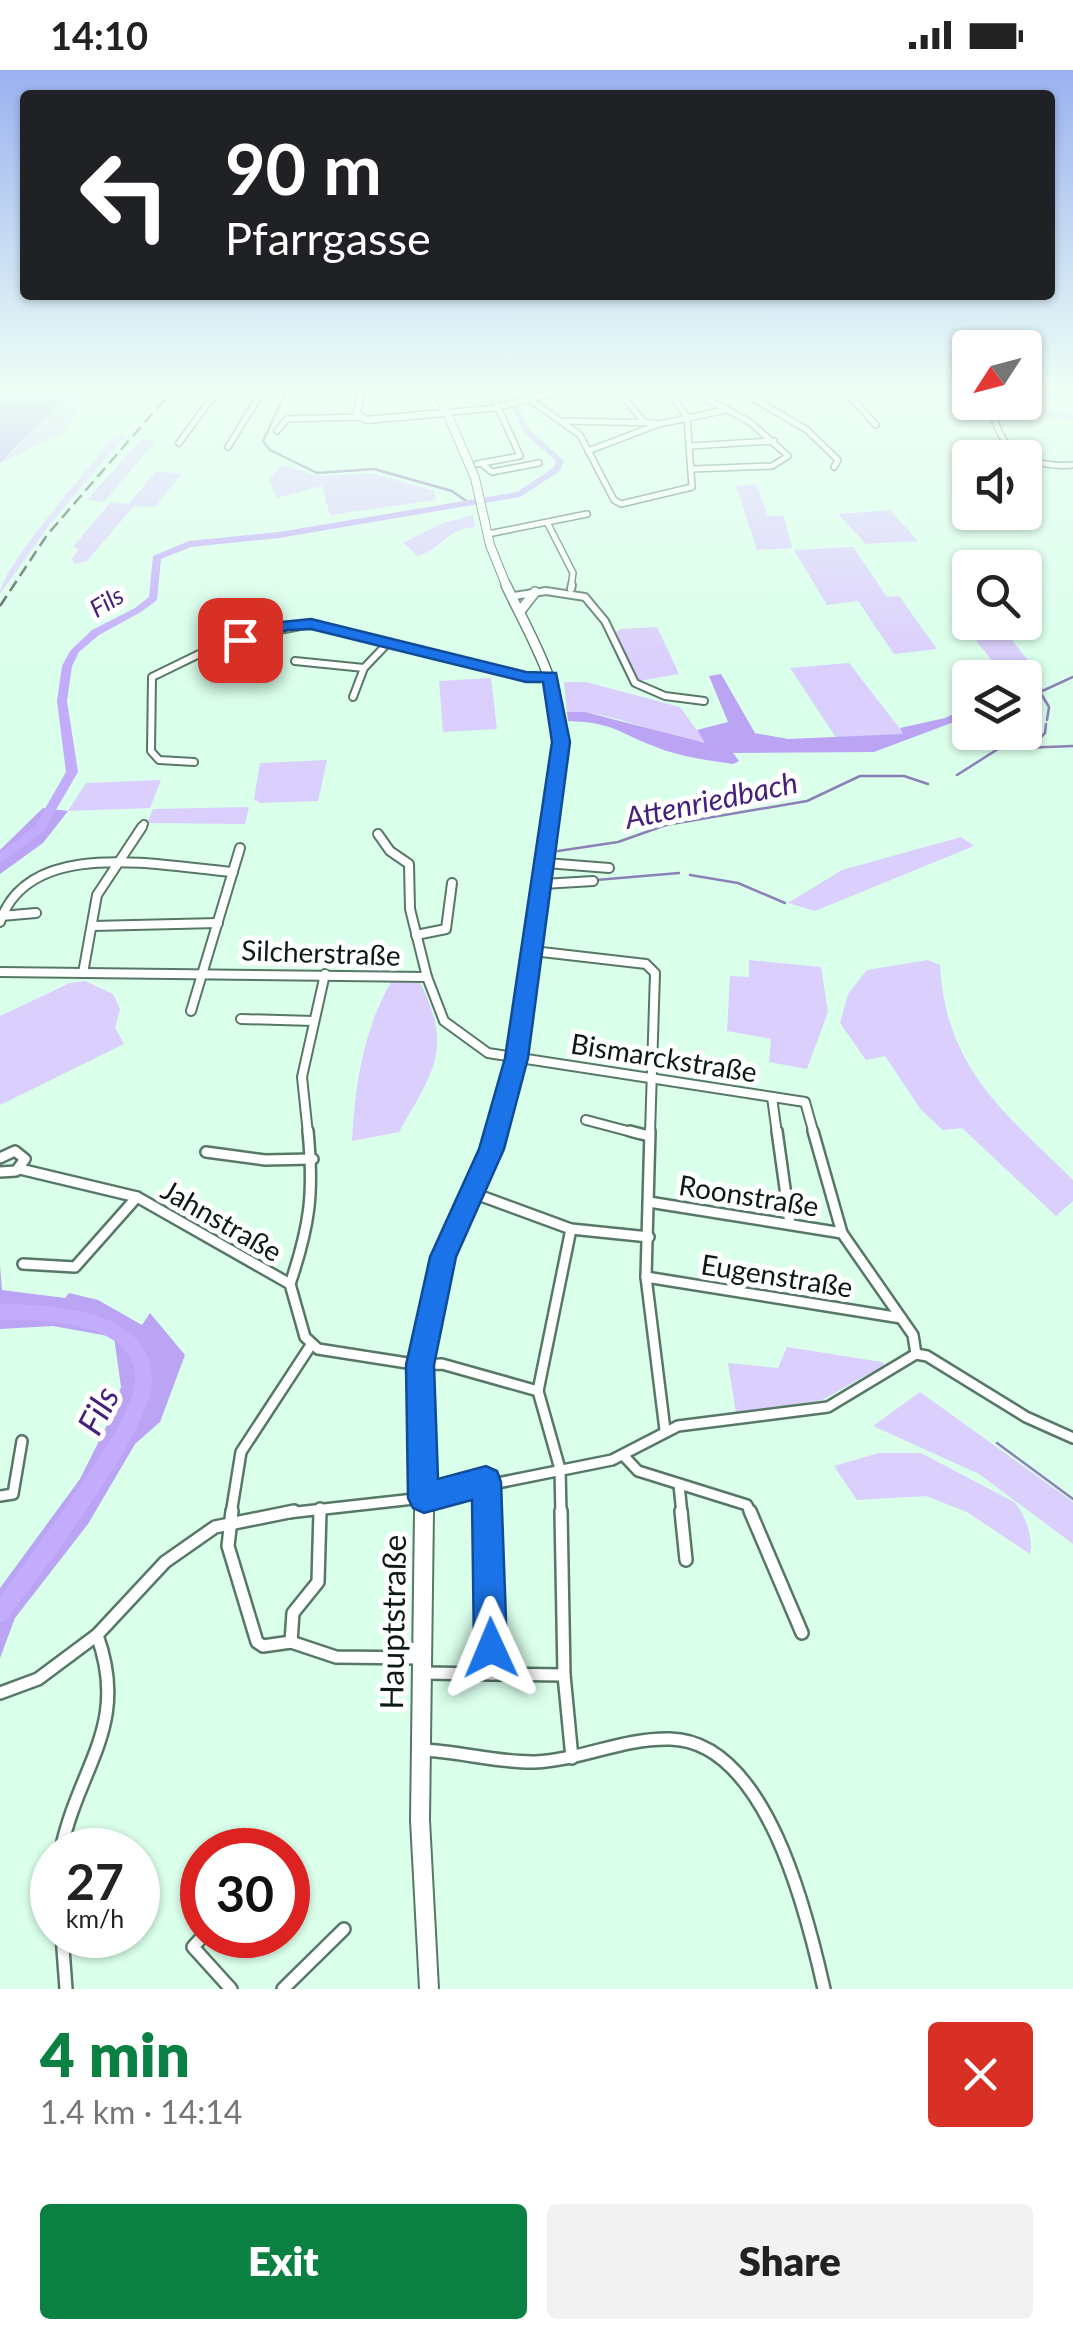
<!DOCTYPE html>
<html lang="en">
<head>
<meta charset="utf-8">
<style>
	body { margin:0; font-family:Lato,sans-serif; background:#f2f2f2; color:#222; height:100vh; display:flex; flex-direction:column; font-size:38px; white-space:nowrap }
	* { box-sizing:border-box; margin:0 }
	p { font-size:32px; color:#767676 }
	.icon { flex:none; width:55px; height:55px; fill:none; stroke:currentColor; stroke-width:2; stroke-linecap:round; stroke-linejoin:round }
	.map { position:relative; height:1919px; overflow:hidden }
	.side { display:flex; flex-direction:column; background:#fff; flex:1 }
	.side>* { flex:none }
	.hud { position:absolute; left:20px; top:20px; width:1035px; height:210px; border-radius:10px; box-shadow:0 2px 8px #0004; background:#202124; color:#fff; overflow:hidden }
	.needle { width:65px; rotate:234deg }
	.tools { position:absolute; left:952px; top:260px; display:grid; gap:20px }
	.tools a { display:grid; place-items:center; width:90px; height:90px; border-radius:10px; background:#fff; box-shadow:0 2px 8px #0004; font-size:50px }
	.speed { position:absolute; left:30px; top:1758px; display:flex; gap:20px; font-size:50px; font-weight:700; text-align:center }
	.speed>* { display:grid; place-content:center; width:130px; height:130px; border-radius:50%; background:#fff; box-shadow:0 2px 8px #0004; line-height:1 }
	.speed small { font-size:25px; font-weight:400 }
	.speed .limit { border:15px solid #d22; background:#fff; color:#111 }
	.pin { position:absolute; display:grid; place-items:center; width:85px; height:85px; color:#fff; margin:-42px; border-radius:20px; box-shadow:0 5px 15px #0006 }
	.me { position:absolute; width:110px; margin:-55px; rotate:359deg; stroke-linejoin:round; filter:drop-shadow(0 0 8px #0008) }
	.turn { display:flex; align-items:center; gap:35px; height:210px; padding:0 40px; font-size:45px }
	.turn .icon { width:130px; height:130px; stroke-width:2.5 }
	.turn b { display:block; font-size:70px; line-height:85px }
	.round { display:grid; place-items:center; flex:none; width:105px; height:105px; border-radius:10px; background:#f2f2f2 }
	.summary { display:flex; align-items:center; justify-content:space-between; height:170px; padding:0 40px }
	h1 { font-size:60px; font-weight:800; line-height:75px; color:#0b8043 }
	.primary-button { display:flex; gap:20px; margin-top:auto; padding:20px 40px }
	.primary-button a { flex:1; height:115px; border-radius:10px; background:#0b8043; color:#fff; font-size:40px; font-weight:800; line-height:115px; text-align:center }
	.primary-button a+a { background:#f2f2f2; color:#222 }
	.status { display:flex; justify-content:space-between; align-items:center; height:70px; padding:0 50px; background:#fff; direction:ltr }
	.status svg { height:28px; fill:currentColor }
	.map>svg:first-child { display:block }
	.green { fill:#dbcffd }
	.forest { fill:#bba4f3 }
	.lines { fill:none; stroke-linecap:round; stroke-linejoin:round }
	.stream { stroke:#8c80b6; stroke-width:2.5 }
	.river { fill:#c3acfc; fill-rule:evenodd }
	.minor-far4-casing { stroke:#577867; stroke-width:8 }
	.minor-far3-casing { stroke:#577867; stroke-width:10 }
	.minor-far2-casing { stroke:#577867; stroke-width:12 }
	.minor-far1-casing { stroke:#577867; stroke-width:14 }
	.minor-casing { stroke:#577867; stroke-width:16 }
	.tertiary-casing { stroke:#577867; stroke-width:8 }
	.secondary-casing { stroke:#577867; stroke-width:9 }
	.primary-far4-casing { stroke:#577867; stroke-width:10 }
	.primary-far3-casing { stroke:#577867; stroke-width:12 }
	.primary-far2-casing { stroke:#577867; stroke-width:16 }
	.primary-far1-casing { stroke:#577867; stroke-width:19 }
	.primary-casing { stroke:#577867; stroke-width:22 }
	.minor-far4 { stroke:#fff; stroke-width:5 }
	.minor-far3 { stroke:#fff; stroke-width:6 }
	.minor-far2 { stroke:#fff; stroke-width:8 }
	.minor-far1 { stroke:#fff; stroke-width:9 }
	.minor { stroke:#fff; stroke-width:11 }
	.tertiary { stroke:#fff; stroke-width:5 }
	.secondary { stroke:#fff; stroke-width:6 }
	.primary-far4 { stroke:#fff; stroke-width:8 }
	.primary-far3 { stroke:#fff; stroke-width:9 }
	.primary-far2 { stroke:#fff; stroke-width:11 }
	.primary-far1 { stroke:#fff; stroke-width:14 }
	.primary { stroke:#fff; stroke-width:18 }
	.rail { stroke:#45584f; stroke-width:2.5; stroke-dasharray:12 6; stroke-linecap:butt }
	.route { fill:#1a73e8; stroke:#114b97; stroke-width:2.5 }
	.labels { text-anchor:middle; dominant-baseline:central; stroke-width:10; stroke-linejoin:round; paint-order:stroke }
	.far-water-label { font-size:25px; font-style:italic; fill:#45207a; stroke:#fff }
	.street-label { font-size:28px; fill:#0d1a14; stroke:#fff }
	.water-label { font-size:30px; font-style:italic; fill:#45207a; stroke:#fff }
	.near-street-label { font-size:32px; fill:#0d1a14; stroke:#fff }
	.near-water-label { font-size:35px; font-style:italic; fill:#45207a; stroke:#fff }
</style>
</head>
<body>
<div class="status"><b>14:10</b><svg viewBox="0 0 49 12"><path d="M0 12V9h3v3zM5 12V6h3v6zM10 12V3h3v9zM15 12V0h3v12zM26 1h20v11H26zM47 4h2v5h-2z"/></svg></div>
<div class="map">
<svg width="1073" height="1919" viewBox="0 0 1073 1919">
	<rect width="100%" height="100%" fill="#daffeb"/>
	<g class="green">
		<path d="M 71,322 L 89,322 L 64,362 L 0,394 Z"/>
		<path d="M 1053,322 L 1073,324 L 1034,338 L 1073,344 L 1073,349 L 1004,347 L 985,333 L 1025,332 Z"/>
		<path d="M 126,365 L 51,453 L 0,524 C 0,499 91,396 112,368 Z"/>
		<path d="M 141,369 L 156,371 L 104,432 L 87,430 Z"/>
		<path d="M 281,395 L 319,406 L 371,403 L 434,421 L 436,430 L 330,445 L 322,416 L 277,428 L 269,410 Z"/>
		<path d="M 156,401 L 182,404 L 155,437 L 134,436 L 87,491 L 74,494 L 72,488 L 79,479 L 73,477 L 111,432 L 129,434 Z"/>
		<path d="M 756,414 L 768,446 L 784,446 L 792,478 L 757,480 L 736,416 Z"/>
		<path d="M 890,440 L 918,471 L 866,474 L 838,444 Z"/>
		<path d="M 473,445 L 475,457 C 444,460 442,479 418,486 L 403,473 L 440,454 Z"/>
		<path d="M 853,477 L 887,527 L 899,526 L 937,579 L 894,584 L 858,531 L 827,535 L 794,480 Z"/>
		<path d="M 657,557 L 679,604 L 639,611 L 613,564 L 621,559 Z"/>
		<path d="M 1004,560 L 1037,602 L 1006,607 L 975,570 Z"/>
		<path d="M 849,593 L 904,664 L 837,669 L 790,598 Z"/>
		<path d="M 491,608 L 497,659 L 443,662 L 439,611 Z"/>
		<path d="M 564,612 L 586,612 L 680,637 L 706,673 C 658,667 617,641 567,642 Z"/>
		<path d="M 327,690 L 318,731 L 260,733 L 254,729 L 260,693 Z"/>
		<path d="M 161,710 L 150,738 L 68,741 L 86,713 Z"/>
		<path d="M 249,737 L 245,754 L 147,753 L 153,739 Z"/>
		<path d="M 961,767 L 974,776 L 815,841 L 788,833 L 842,800 Z"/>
		<path d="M 749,890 L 821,897 L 828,942 L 807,999 L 769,992 L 771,969 L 727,961 L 730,906 L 749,907 Z"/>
		<path d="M 928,890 L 940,895 C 946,999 1004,1042 1073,1110 L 1073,1131 L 1056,1146 L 962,1058 L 943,1060 L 921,1040 L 885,986 L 866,990 L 840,953 L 848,924 L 867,900 Z"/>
		<path d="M 85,911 L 113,924 L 120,939 L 115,958 L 124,974 L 0,1035 L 0,946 L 70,913 Z"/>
		<path d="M 391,912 L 420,912 C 453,980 434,1000 399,1062 L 352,1071 C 355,1015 363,961 391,912 Z"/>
		<path d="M 787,1277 L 882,1292 L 885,1295 L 822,1330 L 736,1343 L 728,1293 L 778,1298 Z"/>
		<path d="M 920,1322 L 1073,1432 L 1073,1474 L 979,1404 L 873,1356 Z"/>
		<path d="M 879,1383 L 921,1383 L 1014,1432 C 1025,1443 1034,1469 1030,1484 L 967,1442 L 926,1426 L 857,1430 L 834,1396 Z"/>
	</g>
	<g class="forest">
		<path d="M 0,322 L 71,322 L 0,393 Z"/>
		<path d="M 721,604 L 755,663 L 788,669 L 903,664 L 900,658 L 945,648 L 970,636 L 970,646 L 874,682 L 733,683 L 739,691 L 733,694 C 706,690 681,687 656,677 C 616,662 616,653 568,651 L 567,642 L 585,642 L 705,673 L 697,660 L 728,652 L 709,606 Z"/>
		<path d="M 43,738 L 68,741 L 43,773 L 0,804 L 0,780 Z"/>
		<path d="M 0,1195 L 2,1220 L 65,1228 L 69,1223 L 98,1230 L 142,1255 L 150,1243 L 185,1285 L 160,1352 L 135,1374 L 88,1454 L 15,1548 L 0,1588 L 0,1518 L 80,1409 L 110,1349 L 121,1317 L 114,1267 L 53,1256 L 0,1259 Z"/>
	</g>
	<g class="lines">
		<g class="stream">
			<path d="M 286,322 L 263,371 L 270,380 L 317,403 L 374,399 L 452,421 L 469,433"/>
			<path d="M 1047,650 L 1049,637 L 1040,622 L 1073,607"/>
			<path d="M 1035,673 L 1045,663 L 1046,654"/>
			<path d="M 957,705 L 998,679 L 1073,676"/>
			<path d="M 558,781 L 618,772 L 666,755 L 807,731 L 860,706 L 904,706 L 928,714"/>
			<path d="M 690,805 L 738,813 L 785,833"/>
			<path d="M 596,810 L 679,803"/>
			<path d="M 997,1373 L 1073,1429"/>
		</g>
		<g class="river">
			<path d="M 503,322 L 511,322 L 530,360 L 564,391 L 560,401 L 520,427 L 279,468 L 191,477 L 161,489 L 157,530 L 141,542 L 99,565 L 79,582 L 72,596 L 67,631 L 78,702 L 43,762 L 0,793 L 0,783 L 35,756 L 66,702 L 57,631 L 62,596 L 70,581 L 92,560 L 135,538 L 149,527 L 153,486 L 189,471 L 279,462 L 517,422 L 553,398 L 556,391 L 524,363 Z"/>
			<path d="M 0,1234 C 51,1235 147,1237 152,1306 C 156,1358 40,1503 7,1550 L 0,1553 L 0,1527 C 30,1485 61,1445 89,1402 C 104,1380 122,1355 131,1329 C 135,1317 137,1304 132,1292 C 115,1250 37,1250 0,1250 Z"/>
		</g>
		<g class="minor-far4-casing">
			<g id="minor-far4">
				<path d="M 519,322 L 580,365 L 614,430 L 621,434 L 692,417 L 687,347 L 669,322"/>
				<path d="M 742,322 L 807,360 L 838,390 L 834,397"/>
				<path d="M 846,322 L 876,355"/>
				<path d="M 624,328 L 644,352"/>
				<path d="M 565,351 L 655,353"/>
				<path d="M 277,361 L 287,349 L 359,347"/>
				<path d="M 179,373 L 216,322"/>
				<path d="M 690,376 L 774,371"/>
				<path d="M 228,377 L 262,322"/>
				<path d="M 588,381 L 659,354 L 726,340"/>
				<path d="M 477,394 L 520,386 L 491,322"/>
				<path d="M 482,394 L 492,402 L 539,393"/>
				<path d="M 692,399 L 772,396 L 788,386 L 750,352 L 694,322"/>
				<path d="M 548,454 L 573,503 L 571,517"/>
				<path d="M 488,464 L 587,444"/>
			</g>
		</g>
		<g class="minor-far3-casing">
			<g id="minor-far3">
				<path d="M 571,519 L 572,515"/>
				<path d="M 514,526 L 546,521 L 585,527 L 605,551 L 635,613 L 665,626 L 704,631"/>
				<path d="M 295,591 L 364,598"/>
				<path d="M 353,627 L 364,598 L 386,575"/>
				<path d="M 194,692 L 159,690 L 151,681 L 152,607 L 228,570 L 311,554 L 526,607 L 550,607"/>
				<path d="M 140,760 L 144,754"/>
			</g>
		</g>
		<g class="minor-far2-casing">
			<g id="minor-far2">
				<path d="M 378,764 L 390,781 L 409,794 L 410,839 L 427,907"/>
				<path d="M 546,793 L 609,798"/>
				<path d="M 543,814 L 593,811"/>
				<path d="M 1,846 L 36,843"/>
				<path d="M 0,852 C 29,765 164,797 233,802"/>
				<path d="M 92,856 L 218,853"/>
				<path d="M 416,865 L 446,859 L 452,813"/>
				<path d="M 533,881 L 646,894 L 655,903 L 650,1064"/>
				<path d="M 0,902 L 427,907 L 444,951 L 488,983 L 805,1032 L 814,1064"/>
				<path d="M 83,903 L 97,825 L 142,757"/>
				<path d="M 191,941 L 240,778"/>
				<path d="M 241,949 L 314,951"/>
				<path d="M 772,1027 L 777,1064"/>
				<path d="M 586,1050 L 639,1064"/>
				<path d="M 308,1064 L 302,1007 L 325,904"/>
			</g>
		</g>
		<g class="minor-far1-casing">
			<g id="minor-far1">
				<path d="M 630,1061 L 649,1066"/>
				<path d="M 650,1061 L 646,1207 L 665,1360"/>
				<path d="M 777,1061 L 790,1154"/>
				<path d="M 813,1061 L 842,1163 L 913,1265 L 916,1284"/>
				<path d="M 206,1082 L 265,1090 L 313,1089"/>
				<path d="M 0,1088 L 15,1081 L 25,1089 L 16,1101 L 0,1102"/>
				<path d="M 20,1099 L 137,1127 L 290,1214 L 305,1267 L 318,1279 L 420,1295 L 442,1294 L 538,1321 L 560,1399 L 561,1444"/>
				<path d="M 473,1123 L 571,1159 L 649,1167"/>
				<path d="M 649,1132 L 842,1163"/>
				<path d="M 23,1194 L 75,1197 L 137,1127"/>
				<path d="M 646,1207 L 901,1248"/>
				<path d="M 290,1214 C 310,1155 314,1123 308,1061"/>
				<path d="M 538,1321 L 571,1159"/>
				<path d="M 623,1385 L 638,1401 L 747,1435 L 751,1444"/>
				<path d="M 486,1412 L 487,1444"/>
				<path d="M 679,1415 L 682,1444"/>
				<path d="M 0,1426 L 13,1424 L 22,1371"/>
				<path d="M 231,1444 L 241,1382 L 311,1275"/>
				<path d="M 279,1444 L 423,1428 L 612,1390 L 678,1356 L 828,1337 L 916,1284 L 927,1286 L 1026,1347 L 1073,1368"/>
				<path d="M 320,1444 L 320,1438"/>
			</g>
		</g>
		<g class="minor-casing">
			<g id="minor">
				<path d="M 232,1441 L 228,1476 L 257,1572 L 263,1576 L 291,1572"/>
				<path d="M 487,1441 L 492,1604"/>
				<path d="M 561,1441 L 564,1605 L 572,1688"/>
				<path d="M 681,1441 L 686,1490"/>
				<path d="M 750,1441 L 802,1563"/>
				<path d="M 291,1572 L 293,1543 L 318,1512 L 320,1441"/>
				<path d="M 291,1572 L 336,1587 L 420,1588"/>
				<path d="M 424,1603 L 564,1605"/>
				<path d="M 0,1623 L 38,1609 L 97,1565 L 165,1492 L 215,1457 L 294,1441"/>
				<path d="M 421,1680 C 459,1681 497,1693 535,1692 C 581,1690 622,1668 670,1669 C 766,1671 807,1843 824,1919"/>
				<path d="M 61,1780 C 79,1695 130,1656 97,1565"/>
				<path d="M 62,1865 L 66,1919"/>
				<path d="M 204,1865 L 193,1877 L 231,1919"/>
				<path d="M 283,1919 L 344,1859"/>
			</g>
		</g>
		<g class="tertiary-casing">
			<g id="tertiary">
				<path d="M 952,322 L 970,329"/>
				<path d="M 980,332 C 995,343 993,349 1001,365 C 1014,391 1047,397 1073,395"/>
				<path d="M 443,343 L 495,338 L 558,322"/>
			</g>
		</g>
		<g class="secondary-casing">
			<path id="secondary" d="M 362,322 L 356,344 L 367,350 L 443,343"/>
		</g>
		<g class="primary-far4-casing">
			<path id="primary-far4" d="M 438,322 L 475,408 L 490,475 L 507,517"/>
		</g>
		<g class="primary-far3-casing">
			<g id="primary-far3">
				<path d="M 506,515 C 529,564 559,611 561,667 C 562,697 553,730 548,760"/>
				<path d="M 521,540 L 535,522"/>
			</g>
		</g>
		<g class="primary-far2-casing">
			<path id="primary-far2" d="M 495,1064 L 516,987 L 549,757"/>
		</g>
		<g class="primary-far1-casing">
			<path id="primary-far1" d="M 424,1444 L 420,1295 L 443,1187 L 496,1061"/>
		</g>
		<g class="primary-casing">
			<path id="primary" d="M 424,1441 L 420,1750 L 429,1919"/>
		</g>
		<use href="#minor-far4" class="minor-far4"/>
		<use href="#minor-far3" class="minor-far3"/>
		<use href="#minor-far2" class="minor-far2"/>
		<use href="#minor-far1" class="minor-far1"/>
		<use href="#minor" class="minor"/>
		<use href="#tertiary" class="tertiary"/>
		<use href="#secondary" class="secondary"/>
		<use href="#primary-far4" class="primary-far4"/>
		<use href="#primary-far3" class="primary-far3"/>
		<use href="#primary-far2" class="primary-far2"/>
		<use href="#primary-far1" class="primary-far1"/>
		<use href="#primary" class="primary"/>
		<path class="rail" d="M 0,536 L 47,465 L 171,322"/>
	</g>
	<linearGradient id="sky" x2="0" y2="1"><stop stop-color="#99b1f0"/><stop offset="0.54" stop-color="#eefff6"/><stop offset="1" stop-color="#eefff6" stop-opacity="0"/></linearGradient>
	<rect width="1073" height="591" fill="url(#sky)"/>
	<path class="route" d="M 311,549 L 526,602 L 556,603 L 570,672 L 528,988 L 504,1079 L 456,1187 L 434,1295 L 438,1409 L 486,1396 L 497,1401 L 501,1412 L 507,1578 L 502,1589 L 491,1594 L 479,1589 L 474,1578 L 472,1430 L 424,1443 L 413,1438 L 408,1428 L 406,1295 L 430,1187 L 479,1079 L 505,988 L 552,672 L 543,612 L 526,612 L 311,559 L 288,560 L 240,574 L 231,570 L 282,552 Z"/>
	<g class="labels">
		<g class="far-water-label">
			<text transform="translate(106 531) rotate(-31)">Fils</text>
		</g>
		<g class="street-label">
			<text transform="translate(321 882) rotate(2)">Silcherstraße</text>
			<text transform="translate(664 987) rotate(9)">Bismarckstraße</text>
			<text transform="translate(749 1125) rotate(9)">Roonstraße</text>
			<text transform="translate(222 1150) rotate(30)">Jahnstraße</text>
			<text transform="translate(777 1205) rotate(9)">Eugenstraße</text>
		</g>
		<g class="water-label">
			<text transform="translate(711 729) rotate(-12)">Attenriedbach</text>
		</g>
		<g class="near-street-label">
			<text transform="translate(392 1552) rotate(-89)">Hauptstraße</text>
		</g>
		<g class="near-water-label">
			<text transform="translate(97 1340) rotate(-63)">Fils</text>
		</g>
	</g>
</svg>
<div class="tools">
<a><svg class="needle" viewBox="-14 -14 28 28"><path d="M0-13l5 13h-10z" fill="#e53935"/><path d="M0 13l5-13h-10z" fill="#767676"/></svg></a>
<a><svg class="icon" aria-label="sound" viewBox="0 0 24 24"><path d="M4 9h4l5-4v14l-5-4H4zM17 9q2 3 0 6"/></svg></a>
<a><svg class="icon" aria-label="search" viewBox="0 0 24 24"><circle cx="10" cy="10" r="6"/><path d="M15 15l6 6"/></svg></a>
<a><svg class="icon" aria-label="layers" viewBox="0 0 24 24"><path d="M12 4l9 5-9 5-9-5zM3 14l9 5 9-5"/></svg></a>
</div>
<div class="speed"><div>27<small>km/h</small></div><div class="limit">30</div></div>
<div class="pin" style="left:240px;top:570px;background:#d93025"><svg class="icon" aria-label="arrive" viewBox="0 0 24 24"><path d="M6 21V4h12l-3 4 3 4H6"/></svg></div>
<svg class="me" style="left:491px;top:1578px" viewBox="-20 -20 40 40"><path d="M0-17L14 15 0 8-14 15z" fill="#1a73e8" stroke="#fff" stroke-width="4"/></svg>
<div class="hud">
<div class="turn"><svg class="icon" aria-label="left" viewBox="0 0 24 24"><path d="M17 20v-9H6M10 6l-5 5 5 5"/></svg><div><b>90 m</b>Pfarrgasse</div></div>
</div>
</div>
<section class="side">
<div class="summary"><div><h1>4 min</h1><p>1.4 km · 14:14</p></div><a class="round" style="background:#d93025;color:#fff"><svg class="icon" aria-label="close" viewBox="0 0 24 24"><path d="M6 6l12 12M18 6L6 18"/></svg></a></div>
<div class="primary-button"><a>Exit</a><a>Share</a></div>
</section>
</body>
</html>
